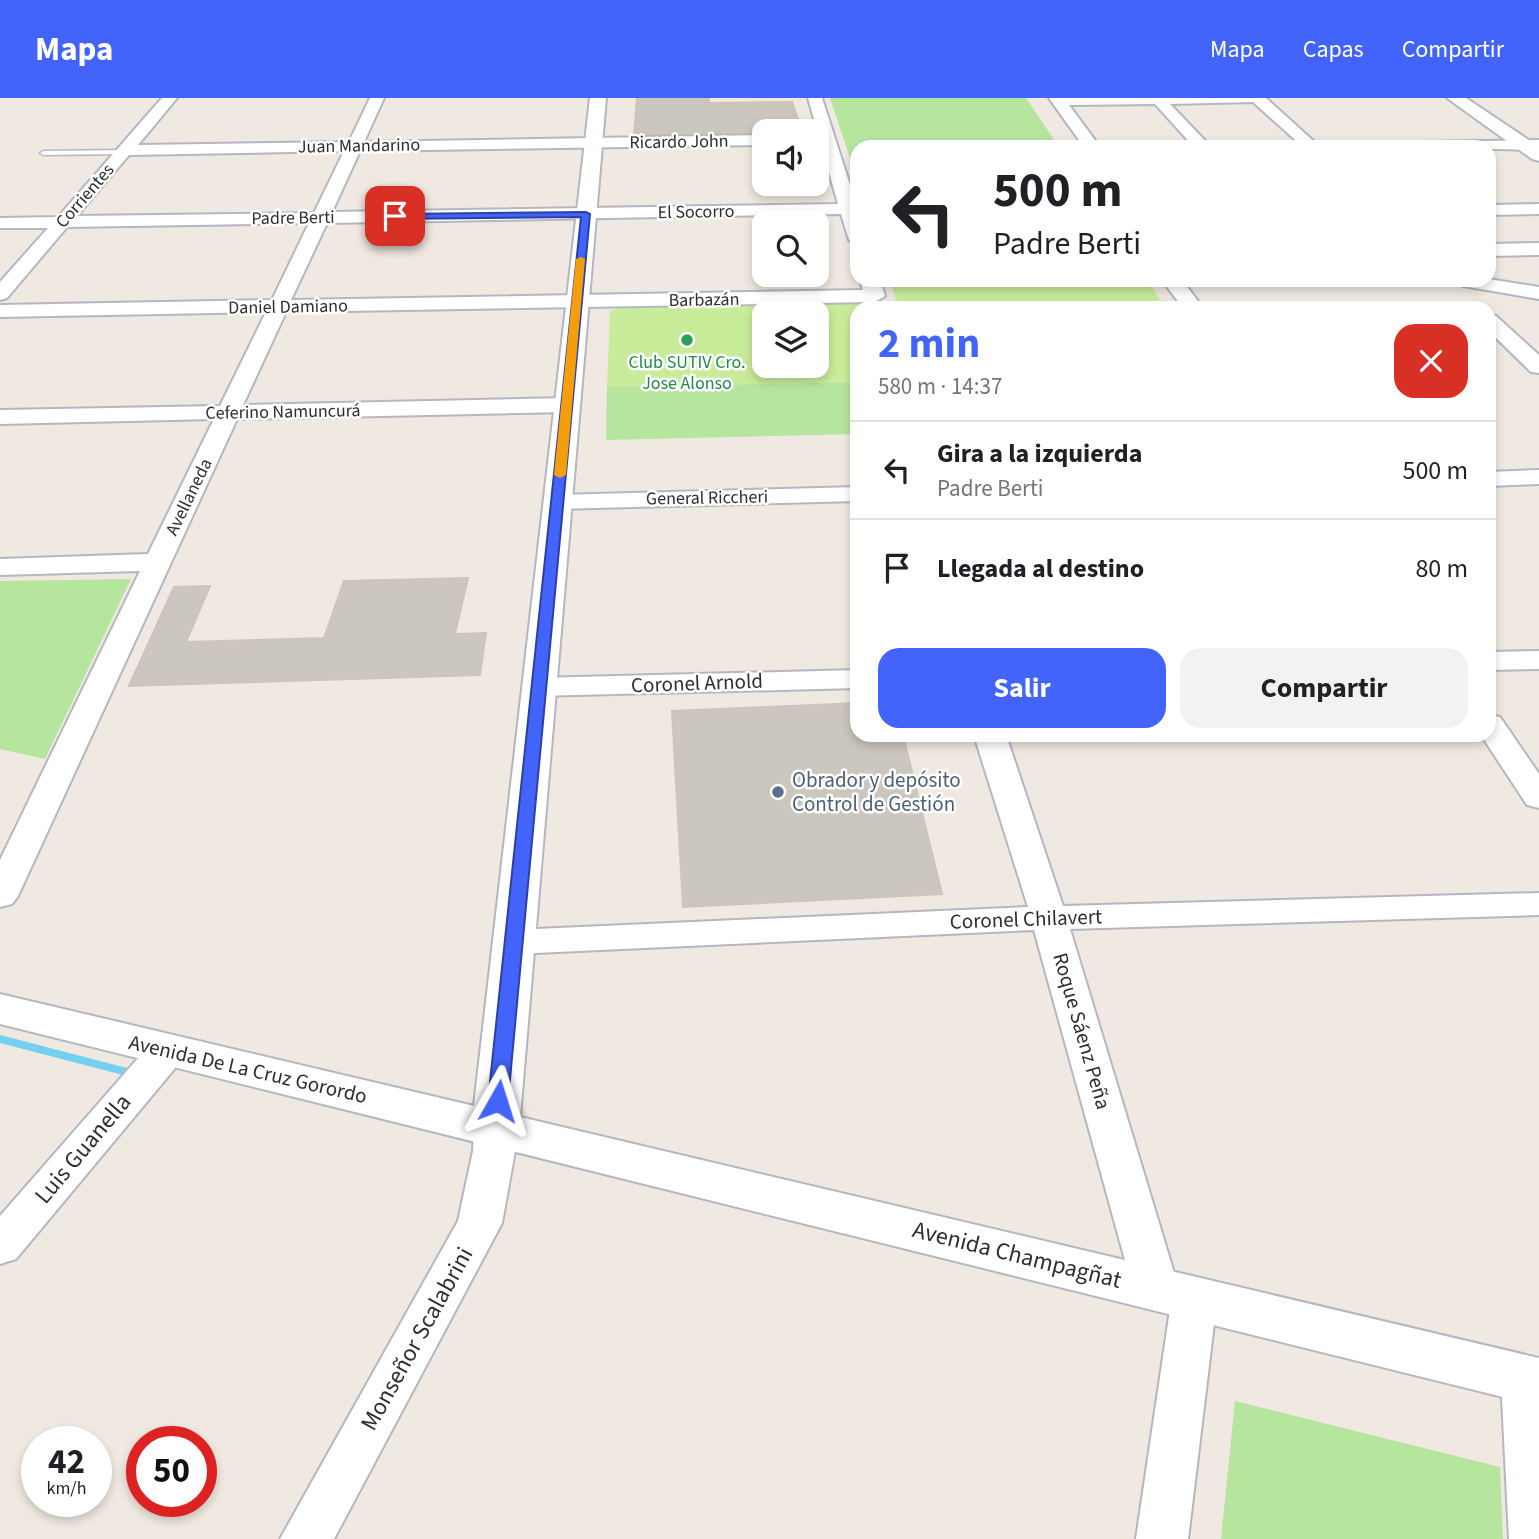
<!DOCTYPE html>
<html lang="es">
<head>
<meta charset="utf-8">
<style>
	body { margin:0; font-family:"Source Sans 3",sans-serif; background:#f2f2f2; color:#202124; height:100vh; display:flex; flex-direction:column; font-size:26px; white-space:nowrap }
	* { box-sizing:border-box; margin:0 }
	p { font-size:23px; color:#757577 }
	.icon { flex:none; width:38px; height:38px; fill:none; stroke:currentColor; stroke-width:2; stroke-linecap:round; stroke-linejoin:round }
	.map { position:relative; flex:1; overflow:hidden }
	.drawer { position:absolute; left:850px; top:203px; width:646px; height:441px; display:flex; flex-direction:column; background:#fff; border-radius:21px; box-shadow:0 4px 10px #0003 }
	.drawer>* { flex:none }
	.hud { position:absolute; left:850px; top:42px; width:646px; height:147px; border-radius:21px; box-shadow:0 4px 10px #0003; background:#fff; color:#202124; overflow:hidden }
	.buttons { position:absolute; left:752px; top:21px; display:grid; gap:14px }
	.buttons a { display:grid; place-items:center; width:77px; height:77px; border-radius:14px; background:#fff; box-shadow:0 4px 10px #0003; font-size:35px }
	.speed { position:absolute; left:21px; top:1328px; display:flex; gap:14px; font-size:35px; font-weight:700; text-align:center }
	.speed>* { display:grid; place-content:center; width:91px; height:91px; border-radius:50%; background:#fff; box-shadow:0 4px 10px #0003; line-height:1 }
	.speed small { font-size:18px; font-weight:400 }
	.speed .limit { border:10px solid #d22; background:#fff; color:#111 }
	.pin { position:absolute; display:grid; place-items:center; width:60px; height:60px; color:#fff; margin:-30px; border-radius:14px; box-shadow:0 4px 10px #0006 }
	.me { position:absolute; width:77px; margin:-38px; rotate:6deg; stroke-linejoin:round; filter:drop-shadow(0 0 5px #0008) }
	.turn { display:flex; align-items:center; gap:24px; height:147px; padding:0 28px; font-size:32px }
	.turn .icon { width:91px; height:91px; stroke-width:2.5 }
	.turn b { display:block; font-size:49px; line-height:60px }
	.round { display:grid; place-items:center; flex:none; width:74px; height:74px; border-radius:21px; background:#f2f2f2 }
	.summary { display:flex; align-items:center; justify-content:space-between; height:119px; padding:0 28px }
	h1 { font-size:42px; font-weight:700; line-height:52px; color:#4264fb }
	.action { display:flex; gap:14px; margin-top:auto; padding:14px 28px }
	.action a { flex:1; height:80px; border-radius:21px; background:#4264fb; color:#fff; font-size:28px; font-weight:700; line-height:80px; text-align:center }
	.action a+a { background:#f2f2f2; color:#202124 }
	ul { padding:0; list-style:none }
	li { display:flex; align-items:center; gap:21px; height:98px; padding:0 28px; border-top:2px solid #e0e0e0 }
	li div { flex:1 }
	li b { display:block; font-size:26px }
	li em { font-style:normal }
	header { display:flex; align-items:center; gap:42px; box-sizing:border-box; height:98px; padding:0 35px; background:#4264fb; color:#fff }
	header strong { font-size:33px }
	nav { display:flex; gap:38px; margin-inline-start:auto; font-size:24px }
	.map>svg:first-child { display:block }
	.green { fill:#b6e59e }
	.pitch { fill:#c9ec9a; fill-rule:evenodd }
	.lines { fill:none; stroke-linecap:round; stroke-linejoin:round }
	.stream { fill:#75cff0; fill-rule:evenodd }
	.building { fill:#cbc7bf; stroke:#cbc5ba; stroke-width:2 }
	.service-casing { stroke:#b4b7c1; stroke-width:3 }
	.minor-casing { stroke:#b4b7c1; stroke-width:4 }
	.tertiary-casing { stroke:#b4b7c1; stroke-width:4 }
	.secondary-casing { stroke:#b4b7c1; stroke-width:4 }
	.path { stroke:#c9c9c9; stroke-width:2.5; stroke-dasharray:3.5 2.5; stroke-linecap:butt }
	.service { fill:#fff; fill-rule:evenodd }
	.minor { fill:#fff; fill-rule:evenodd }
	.tertiary { fill:#fff; fill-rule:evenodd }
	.secondary { fill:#fff; fill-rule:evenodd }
	.route { fill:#4264fb; stroke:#2b41a3; stroke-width:2 }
	.slow { fill:#f59e0b }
	.leisure-dot { fill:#2e9e5b; stroke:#fff; stroke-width:2.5 }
	.service-dot { fill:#5c6f8a; stroke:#fff; stroke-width:2.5 }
	.labels { text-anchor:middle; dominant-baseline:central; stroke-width:5; stroke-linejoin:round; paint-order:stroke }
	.far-street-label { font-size:18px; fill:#2e2e2e; stroke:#fff }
	.far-leisure-label { font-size:18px; fill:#27864d; stroke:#fff }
	.street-label { font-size:21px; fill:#2e2e2e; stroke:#fff }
	.service-label { font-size:21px; fill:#4e5e75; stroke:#fff; text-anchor:start }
	.near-street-label { font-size:24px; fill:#2e2e2e; stroke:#fff }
</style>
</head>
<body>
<header>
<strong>Mapa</strong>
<nav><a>Mapa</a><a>Capas</a><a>Compartir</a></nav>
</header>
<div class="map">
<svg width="1539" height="1441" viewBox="0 0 1539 1441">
	<rect width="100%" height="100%" fill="#efe9e1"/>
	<g class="green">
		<path d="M 830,0 L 1026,0 L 1059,49 L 858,49 L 857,81 Z"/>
		<path d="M 857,284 L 857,336 L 606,342 L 607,289 Z"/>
		<path d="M 131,481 L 45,661 L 0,651 L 0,483 Z"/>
		<path d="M 1235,1303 L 1500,1369 L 1503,1441 L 1221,1441 Z"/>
	</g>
	<path class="pitch" d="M 890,182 L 1147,182 L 1166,210 L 858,210 L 857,284 L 607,289 L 610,213 L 621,210 L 897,205 ZM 765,215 L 817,215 L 817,268 L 765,268 Z"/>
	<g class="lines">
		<g class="stream">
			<path d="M 1425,182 L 1434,182 L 1435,183 L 1432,185 Z"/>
			<path d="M 1502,193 L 1539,199 L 1539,203 L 1500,196 L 1499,195 Z"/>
			<path d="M 0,937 L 127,970 L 131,971 L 133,974 L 131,977 L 127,978 L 0,945 Z"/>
		</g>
	</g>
	<g class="building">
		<path d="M 637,0 L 709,0 L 709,5 L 792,4 L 802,33 L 634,37 Z"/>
		<path d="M 468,480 L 455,536 L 486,535 L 480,577 L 129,588 L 174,489 L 210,488 L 186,544 L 324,540 L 344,483 Z"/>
		<path d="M 858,605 L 858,637 L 903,637 L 942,796 L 683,809 L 672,613 Z"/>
	</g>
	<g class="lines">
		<g class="service-casing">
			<path id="service" d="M 122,52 L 125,56 L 44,57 L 40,55 L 44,53 Z"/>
		</g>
		<g class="minor-casing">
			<g id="minor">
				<path d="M 162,0 L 177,0 L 138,47 L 349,44 L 370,0 L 384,0 L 364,44 L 765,37 L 765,47 L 360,53 L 332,114 L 838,106 L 808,0 L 822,0 L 858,112 L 858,147 L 849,142 L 841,116 L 327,125 L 291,202 L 863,192 L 860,182 L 880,182 L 885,198 L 875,204 L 286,214 L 243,307 L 567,300 L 575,302 L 578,307 L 575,312 L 567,314 L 237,321 L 18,798 L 12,806 L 0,809 L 0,762 L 140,473 L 0,477 L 0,461 L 148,456 L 214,321 L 0,326 L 0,312 L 220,308 L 266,214 L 0,219 L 0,207 L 272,202 L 309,125 L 67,129 L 7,200 L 0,202 L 0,184 L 48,130 L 0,130 L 0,120 L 58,119 ZM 344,53 L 314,115 L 77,118 L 129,57 Z"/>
				<path d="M 1049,0 L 1266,0 L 1320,49 L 1303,49 L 1253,4 L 1170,6 L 1211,49 L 1194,49 L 1155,6 L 1069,7 L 1100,49 L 1084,49 Z"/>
				<path d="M 1539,42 L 1539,52 L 1418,49 L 1426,44 Z"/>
				<path d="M 1539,106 L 1539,116 L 1489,117 L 1489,107 Z"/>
				<path d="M 1539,145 L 1539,157 L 1489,158 L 1489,146 Z"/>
				<path d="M 1489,181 L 1539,189 L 1539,201 L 1463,188 L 1453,182 Z"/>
				<path d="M 1162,182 L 1182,182 L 1203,210 L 1183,210 Z"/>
				<path d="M 1489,216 L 1496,218 L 1539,257 L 1539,275 L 1531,274 L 1489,233 Z"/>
				<path d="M 1539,372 L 1539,386 L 1489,388 L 1489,374 Z"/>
				<path d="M 858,389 L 858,403 L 557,411 L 548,409 L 545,404 L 548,399 L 557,397 Z"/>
				<path d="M 1539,553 L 1539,571 L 1489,572 L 1489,554 Z"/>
				<path d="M 858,572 L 858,590 L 537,598 L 526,595 L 522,589 L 526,583 L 537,580 Z"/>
				<path d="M 1489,617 L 1500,619 L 1539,676 L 1539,710 L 1527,707 L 1481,637 L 1489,637 Z"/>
				<path d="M 974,637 L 1006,637 L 1063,808 L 1539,795 L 1539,817 L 1070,831 L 1178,1188 L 1194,1182 L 1210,1188 L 1217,1201 L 1188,1441 L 1136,1441 L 1171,1205 L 1156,1210 L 1140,1204 L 1133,1191 L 1034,832 L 514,856 L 501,853 L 496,844 L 501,835 L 514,832 L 1028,809 Z"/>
				<path d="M 167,939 L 181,943 L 187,953 L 181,963 L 16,1161 L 0,1166 L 0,1118 L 153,943 Z"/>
				<path d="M 495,1015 L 510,1019 L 516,1030 L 515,1053 L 502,1125 L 334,1441 L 280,1441 L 458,1123 L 473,1053 L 474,1030 L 480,1019 Z"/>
				<path d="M 1525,1259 L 1539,1264 L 1539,1441 L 1509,1441 L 1501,1280 L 1508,1265 Z"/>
			</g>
		</g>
		<g class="tertiary-casing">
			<path id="tertiary" d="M 1447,0 L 1466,0 L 1539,49 L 1539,63 L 1532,61 Z"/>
		</g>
		<g class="secondary-casing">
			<path id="secondary" d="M 590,0 L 606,0 L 520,1019 L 1539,1260 L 1539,1308 L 0,926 L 0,896 L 474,1008 Z"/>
		</g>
		<path class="path" d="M 989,182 L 991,187 L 1039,186"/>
		<use href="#service" class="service"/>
		<use href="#minor" class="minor"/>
		<use href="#tertiary" class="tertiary"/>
		<use href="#secondary" class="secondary"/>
	</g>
	<path class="route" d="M 586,114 L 590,116 L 508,1003 L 505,1008 L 491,1008 L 488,1003 L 581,119 L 395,121 L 391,118 L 395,116 Z"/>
	<path class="slow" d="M 581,159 L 585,161 L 566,377 L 560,380 L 554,377 L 576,161 Z"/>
	<circle class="leisure-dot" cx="687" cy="242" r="7"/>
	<circle class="service-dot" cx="778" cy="694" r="7"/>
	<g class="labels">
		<g class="far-street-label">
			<text transform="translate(679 44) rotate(-1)">Ricardo John</text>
			<text transform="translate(359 48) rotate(-1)">Juan Mandarino</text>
			<text transform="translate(85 98) rotate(-49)">Corrientes</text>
			<text transform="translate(696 114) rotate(-1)">El Socorro</text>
			<text transform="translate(293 120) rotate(-1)">Padre Berti</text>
			<text transform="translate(704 202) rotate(-1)">Barbazán</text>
			<text transform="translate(288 209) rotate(-1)">Daniel Damiano</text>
			<text transform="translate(283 314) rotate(-1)">Ceferino Namuncurá</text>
			<text transform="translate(189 399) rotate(-64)">Avellaneda</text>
			<text transform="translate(707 400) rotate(-1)">General Riccheri</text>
		</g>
		<g class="far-leisure-label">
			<text x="687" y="264">Club SUTIV Cro.<tspan x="687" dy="21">Jose Alonso</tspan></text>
		</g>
		<g class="street-label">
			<text transform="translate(697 585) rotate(-2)">Coronel Arnold</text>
			<text transform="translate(1026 821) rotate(-2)">Coronel Chilavert</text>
			<text transform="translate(1082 933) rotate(74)">Roque Sáenz Peña</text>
			<text transform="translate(248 971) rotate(13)">Avenida De La Cruz Gorordo</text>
		</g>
		<g class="service-label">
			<text x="792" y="682">Obrador y depósito<tspan x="792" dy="24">Control de Gestión</tspan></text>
		</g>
		<g class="near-street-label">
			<text transform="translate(83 1051) rotate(-50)">Luis Guanella</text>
			<text transform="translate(1017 1157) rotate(14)">Avenida Champagñat</text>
			<text transform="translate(417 1241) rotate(-61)">Monseñor Scalabrini</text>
		</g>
	</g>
</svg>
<div class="buttons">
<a><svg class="icon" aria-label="sound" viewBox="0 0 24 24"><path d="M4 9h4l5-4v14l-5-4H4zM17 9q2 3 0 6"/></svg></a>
<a><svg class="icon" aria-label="search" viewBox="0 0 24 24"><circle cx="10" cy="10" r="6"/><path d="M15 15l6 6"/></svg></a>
<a><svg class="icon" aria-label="layers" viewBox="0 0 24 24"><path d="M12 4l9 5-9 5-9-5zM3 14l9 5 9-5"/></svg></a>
</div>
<div class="speed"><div>42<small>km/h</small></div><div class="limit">50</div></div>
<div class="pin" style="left:395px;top:118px;background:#d93025"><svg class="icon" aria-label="arrive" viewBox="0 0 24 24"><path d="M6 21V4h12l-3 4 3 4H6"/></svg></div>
<svg class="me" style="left:498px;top:1003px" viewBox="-20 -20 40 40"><path d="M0-17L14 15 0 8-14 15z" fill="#4264fb" stroke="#fff" stroke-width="4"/></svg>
<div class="hud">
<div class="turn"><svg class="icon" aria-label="left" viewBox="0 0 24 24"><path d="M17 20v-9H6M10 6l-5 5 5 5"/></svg><div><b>500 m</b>Padre Berti</div></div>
</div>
<section class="drawer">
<div class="summary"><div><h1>2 min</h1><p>580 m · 14:37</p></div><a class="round" style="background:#d93025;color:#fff"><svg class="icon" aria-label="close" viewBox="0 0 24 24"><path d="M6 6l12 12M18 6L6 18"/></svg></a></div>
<ul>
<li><svg class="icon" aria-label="left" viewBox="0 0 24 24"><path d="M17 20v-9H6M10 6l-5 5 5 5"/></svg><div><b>Gira a la izquierda</b><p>Padre Berti</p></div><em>500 m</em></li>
<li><svg class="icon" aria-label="arrive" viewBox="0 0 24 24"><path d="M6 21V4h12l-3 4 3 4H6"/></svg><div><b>Llegada al destino</b></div><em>80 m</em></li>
</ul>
<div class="action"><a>Salir</a><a>Compartir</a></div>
</section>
</div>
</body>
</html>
